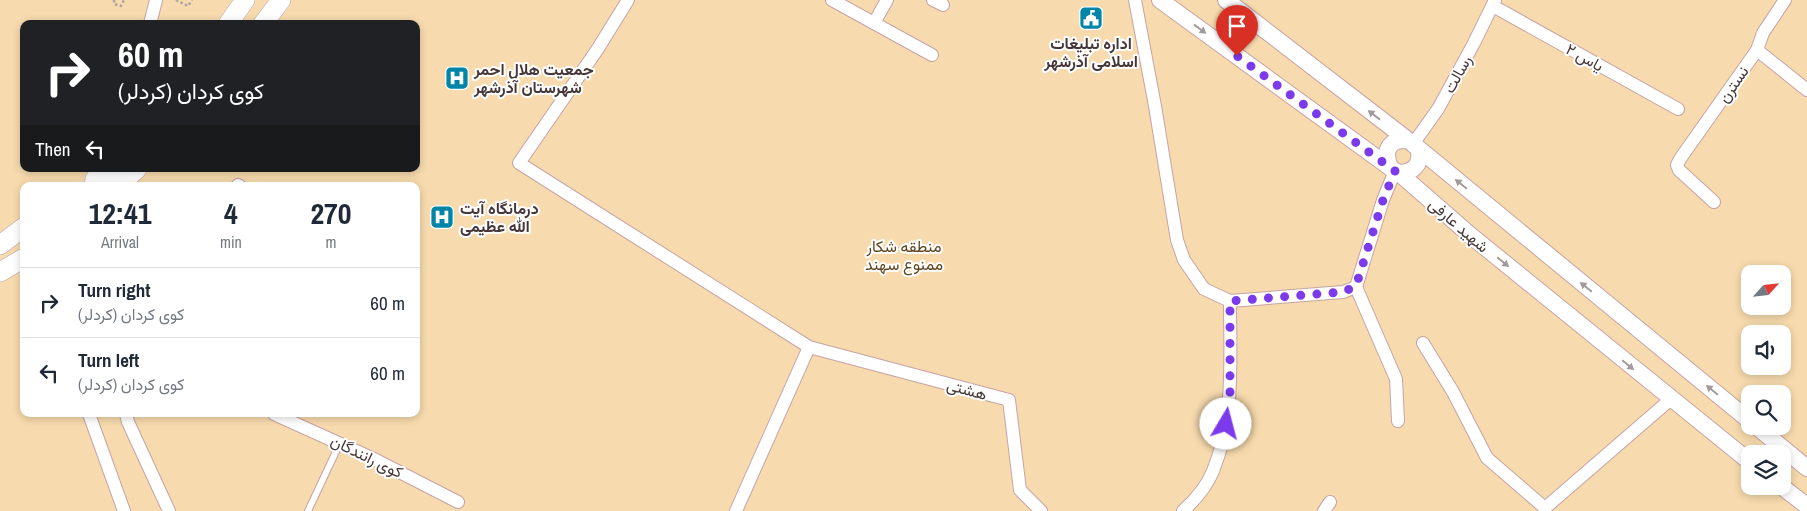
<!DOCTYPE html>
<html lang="en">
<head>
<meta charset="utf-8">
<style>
	body { margin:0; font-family:"Archivo Narrow",Vazirmatn,sans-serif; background:#f2f2f3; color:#1f2937; height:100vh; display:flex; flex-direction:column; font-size:19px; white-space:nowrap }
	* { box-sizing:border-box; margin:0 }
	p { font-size:16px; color:#747a83 }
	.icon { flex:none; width:28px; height:28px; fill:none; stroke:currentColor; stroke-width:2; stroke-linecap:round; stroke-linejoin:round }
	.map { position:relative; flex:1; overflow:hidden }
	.side { position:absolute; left:20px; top:182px; width:400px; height:235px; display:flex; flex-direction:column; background:#fff; border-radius:10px; box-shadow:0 2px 8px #0003 }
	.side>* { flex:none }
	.top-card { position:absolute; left:20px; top:20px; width:400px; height:152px; border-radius:10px; box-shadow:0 2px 8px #0003; background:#202124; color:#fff; overflow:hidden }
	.needle { width:32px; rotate:63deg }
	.controls { position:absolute; left:1741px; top:265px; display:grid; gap:10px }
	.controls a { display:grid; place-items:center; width:50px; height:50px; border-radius:10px; background:#fff; box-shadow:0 2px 8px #0003; font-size:25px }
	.pin { position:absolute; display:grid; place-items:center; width:42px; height:42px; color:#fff; margin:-51px -21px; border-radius:50% 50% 50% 0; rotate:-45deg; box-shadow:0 0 5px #0007 }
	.pin .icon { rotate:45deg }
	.me { position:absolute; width:55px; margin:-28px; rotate:8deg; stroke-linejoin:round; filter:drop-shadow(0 0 4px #0008) }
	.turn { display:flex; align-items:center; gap:18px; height:105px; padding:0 15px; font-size:22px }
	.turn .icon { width:65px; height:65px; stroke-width:2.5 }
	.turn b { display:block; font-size:35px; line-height:42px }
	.then { display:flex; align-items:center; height:48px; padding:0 15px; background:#0003; gap:10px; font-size:19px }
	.eta { display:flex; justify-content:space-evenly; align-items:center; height:85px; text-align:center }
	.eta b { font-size:30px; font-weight:800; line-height:35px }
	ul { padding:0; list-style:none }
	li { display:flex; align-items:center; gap:15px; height:70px; padding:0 15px; border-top:1px solid #e0e1e3 }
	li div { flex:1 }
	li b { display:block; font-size:19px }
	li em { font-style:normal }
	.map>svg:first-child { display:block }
	.green { fill:#f7daad; fill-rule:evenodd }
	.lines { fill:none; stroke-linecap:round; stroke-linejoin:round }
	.service-casing { stroke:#c7a3a4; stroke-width:8 }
	.minor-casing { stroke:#c7a3a4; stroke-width:14 }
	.tertiary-casing { stroke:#c7a3a4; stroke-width:18 }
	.secondary-casing { stroke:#c7a3a4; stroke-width:20 }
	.path { stroke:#afa3a4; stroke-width:2.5; stroke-dasharray:2.5 2.5; stroke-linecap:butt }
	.service { stroke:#fff; stroke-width:6 }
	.minor { stroke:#fff; stroke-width:12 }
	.tertiary { stroke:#fff; stroke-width:16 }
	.secondary { stroke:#fff; stroke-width:19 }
	.oneway { fill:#a29a9b }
	.route { stroke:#7c3aed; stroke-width:9; stroke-dasharray:0 16.2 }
	.labels { text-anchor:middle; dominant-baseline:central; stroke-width:4; stroke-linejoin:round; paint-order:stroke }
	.poi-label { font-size:16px; font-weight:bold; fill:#463637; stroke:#fff; text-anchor:start }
	.street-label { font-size:16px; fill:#463637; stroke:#fff }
	.park-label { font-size:16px; fill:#5d461f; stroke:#fff }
</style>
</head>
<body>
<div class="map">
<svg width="1807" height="511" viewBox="0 0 1807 511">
	<rect width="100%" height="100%" fill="#fcf4f4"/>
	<path class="green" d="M 0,0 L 1807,0 L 1807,511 L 0,511 ZM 24,24 L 416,24 L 416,169 L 24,169 ZM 24,186 L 416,186 L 416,414 L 24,414 ZM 1750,274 L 1782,274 L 1782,306 L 1750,306 ZM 1750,334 L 1782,334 L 1782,366 L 1750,366 ZM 1750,394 L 1782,394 L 1782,426 L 1750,426 ZM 1750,454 L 1782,454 L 1782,486 L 1750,486 Z"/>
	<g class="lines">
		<g class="service-casing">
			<path id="service" d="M 308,511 L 340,443"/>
		</g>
		<g class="minor-casing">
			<g id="minor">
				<path d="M 628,0 L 597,50 L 519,163 L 809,347 L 1009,400 L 1020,490 L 1041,511"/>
				<path d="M 832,0 L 932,55"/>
				<path d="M 933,0 L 943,5"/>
				<path d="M 1135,0 L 1155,106 L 1177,240 L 1184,260 L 1204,289 L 1230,301"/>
				<path d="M 1493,6 L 1678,109"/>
				<path d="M 874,23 L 887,0"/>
				<path d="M 150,24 L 156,0"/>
				<path d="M 1757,50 L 1807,90"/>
				<path d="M 1413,144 L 1438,109 L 1474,43 L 1495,0"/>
				<path d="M 237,186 L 238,185 L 240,186"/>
				<path d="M 1714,202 L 1679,170 L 1677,165 L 1680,159 L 1757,50 L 1763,33 L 1785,0"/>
				<path d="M 1356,287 L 1396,379 L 1398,421"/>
				<path d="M 1423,343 L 1453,392 L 1487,458 L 1545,508 L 1671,399"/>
				<path d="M 89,414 L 124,511"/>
				<path d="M 126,414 L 128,422 L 169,511"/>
				<path d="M 274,414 L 376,460 L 458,502"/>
				<path d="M 736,511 L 809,347"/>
				<path d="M 1183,511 C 1195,500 1207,486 1213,471 C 1235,417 1230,358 1230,301 L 1343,292 L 1356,287 L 1383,200 L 1395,171"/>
				<path d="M 1324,511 L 1330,502"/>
			</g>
		</g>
		<g class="tertiary-casing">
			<g id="tertiary">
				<path d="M 1160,0 L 1395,171 L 1399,173 L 1470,235 L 1750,462"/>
				<path d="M 1226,0 L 1413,144 L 1750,421"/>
				<path d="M 1390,167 C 1383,151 1389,139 1407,140"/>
				<path d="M 1399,173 C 1414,172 1421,165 1419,150"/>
				<path d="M 1756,426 L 1807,468"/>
				<path d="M 1781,486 L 1807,506"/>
			</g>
		</g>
		<g class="secondary-casing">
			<g id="secondary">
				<path d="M 228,24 L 245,0"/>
				<path d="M 263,24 L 281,0"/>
				<path d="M 94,186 L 95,179 L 104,174 L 113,179 L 114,186"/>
				<path d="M 118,186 L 137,169"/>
				<path d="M 0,245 L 24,227"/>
				<path d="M 0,272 L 24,258"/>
			</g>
		</g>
		<g class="path">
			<path d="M 114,0 L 114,4 L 121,6 L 124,0"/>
			<path d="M 176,0 L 188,6 L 192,0"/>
		</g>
		<use href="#service" class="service"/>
		<use href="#minor" class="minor"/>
		<use href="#tertiary" class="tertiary"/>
		<use href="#secondary" class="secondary"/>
	</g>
	<defs><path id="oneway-solid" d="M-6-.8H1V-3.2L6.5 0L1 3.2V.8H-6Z" transform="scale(1.25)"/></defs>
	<g class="oneway">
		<use href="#oneway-solid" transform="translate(1200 29) rotate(36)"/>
		<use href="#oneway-solid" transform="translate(1374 115) rotate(-142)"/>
		<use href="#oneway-solid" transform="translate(1461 184) rotate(-141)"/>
		<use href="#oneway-solid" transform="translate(1503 262) rotate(39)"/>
		<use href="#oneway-solid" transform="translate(1586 287) rotate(-141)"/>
		<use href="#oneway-solid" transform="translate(1628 365) rotate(39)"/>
		<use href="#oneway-solid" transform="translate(1712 390) rotate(-141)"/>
	</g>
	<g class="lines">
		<path class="route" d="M 1226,424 L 1230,406 L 1230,301 L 1343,292 L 1356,286 L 1383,200 L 1395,171 L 1237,56"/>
	</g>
	<defs>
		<g id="civic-square" transform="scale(1.25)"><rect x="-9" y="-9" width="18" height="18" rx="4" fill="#0085a7" stroke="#fff"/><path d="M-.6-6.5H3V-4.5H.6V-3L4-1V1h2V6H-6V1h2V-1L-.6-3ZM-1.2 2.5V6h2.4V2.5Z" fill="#fff"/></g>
		<g id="hospital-square" transform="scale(1.25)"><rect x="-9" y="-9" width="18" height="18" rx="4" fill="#0085a7" stroke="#fff"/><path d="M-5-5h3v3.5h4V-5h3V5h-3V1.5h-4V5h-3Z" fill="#fff"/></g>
	</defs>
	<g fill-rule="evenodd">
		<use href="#civic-square" x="1091" y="18"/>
		<use href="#hospital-square" x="457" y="78"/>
		<use href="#hospital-square" x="442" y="217"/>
	</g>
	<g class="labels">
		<g class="poi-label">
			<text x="1091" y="43" text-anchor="middle">اداره تبلیغات<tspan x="1091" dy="18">اسلامی آذرشهر</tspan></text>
			<text x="474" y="69">جمعیت هلال احمر<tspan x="474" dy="18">شهرستان آذرشهر</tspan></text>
			<text x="460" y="208">درمانگاه آیت<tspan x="460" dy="18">الله عظیمی</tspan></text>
		</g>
		<g class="street-label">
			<text transform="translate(1585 57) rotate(29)">یاس ۲</text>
			<text transform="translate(1457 74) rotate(-61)">رسالت</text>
			<text transform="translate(1733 84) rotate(-55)">نسترن</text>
			<text transform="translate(1459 225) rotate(41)">شهید عارفی</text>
			<text transform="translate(967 389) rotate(15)">هشتی</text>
			<text transform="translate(367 456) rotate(26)">کوی رانندگان</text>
		</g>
		<g class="park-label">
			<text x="904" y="246">منطقه شکار<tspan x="904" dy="18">ممنوع سهند</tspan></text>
		</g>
	</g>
</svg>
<div class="controls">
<a><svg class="needle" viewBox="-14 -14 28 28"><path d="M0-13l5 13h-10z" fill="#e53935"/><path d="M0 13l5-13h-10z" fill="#747a83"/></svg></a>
<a><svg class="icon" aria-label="sound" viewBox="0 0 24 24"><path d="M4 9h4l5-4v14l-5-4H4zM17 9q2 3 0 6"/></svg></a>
<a><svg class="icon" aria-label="search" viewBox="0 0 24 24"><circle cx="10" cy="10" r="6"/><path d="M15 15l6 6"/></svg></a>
<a><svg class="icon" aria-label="layers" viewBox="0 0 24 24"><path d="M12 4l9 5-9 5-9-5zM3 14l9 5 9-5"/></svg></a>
</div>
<div class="pin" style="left:1237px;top:56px;background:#d93025"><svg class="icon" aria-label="arrive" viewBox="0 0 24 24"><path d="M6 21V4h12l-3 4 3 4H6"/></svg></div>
<svg class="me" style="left:1226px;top:424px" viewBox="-20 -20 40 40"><circle r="19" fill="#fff"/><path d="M0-13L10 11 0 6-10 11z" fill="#7c3aed"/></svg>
<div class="top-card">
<div class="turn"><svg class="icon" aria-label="right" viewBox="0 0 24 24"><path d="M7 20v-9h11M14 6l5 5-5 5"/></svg><div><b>60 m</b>کوی کردان (کردلر)</div></div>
<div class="then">Then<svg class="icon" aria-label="left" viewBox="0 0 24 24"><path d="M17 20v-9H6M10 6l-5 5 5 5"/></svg></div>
</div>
<section class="side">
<div class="eta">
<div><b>12:41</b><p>Arrival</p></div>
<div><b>4</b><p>min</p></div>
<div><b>270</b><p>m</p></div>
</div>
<ul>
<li><svg class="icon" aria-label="right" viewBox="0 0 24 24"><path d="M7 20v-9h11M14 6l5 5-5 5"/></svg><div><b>Turn right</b><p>کوی کردان (کردلر)</p></div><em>60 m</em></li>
<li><svg class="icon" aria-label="left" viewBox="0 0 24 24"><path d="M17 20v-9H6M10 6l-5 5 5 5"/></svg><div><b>Turn left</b><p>کوی کردان (کردلر)</p></div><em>60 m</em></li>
</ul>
</section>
</div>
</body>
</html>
